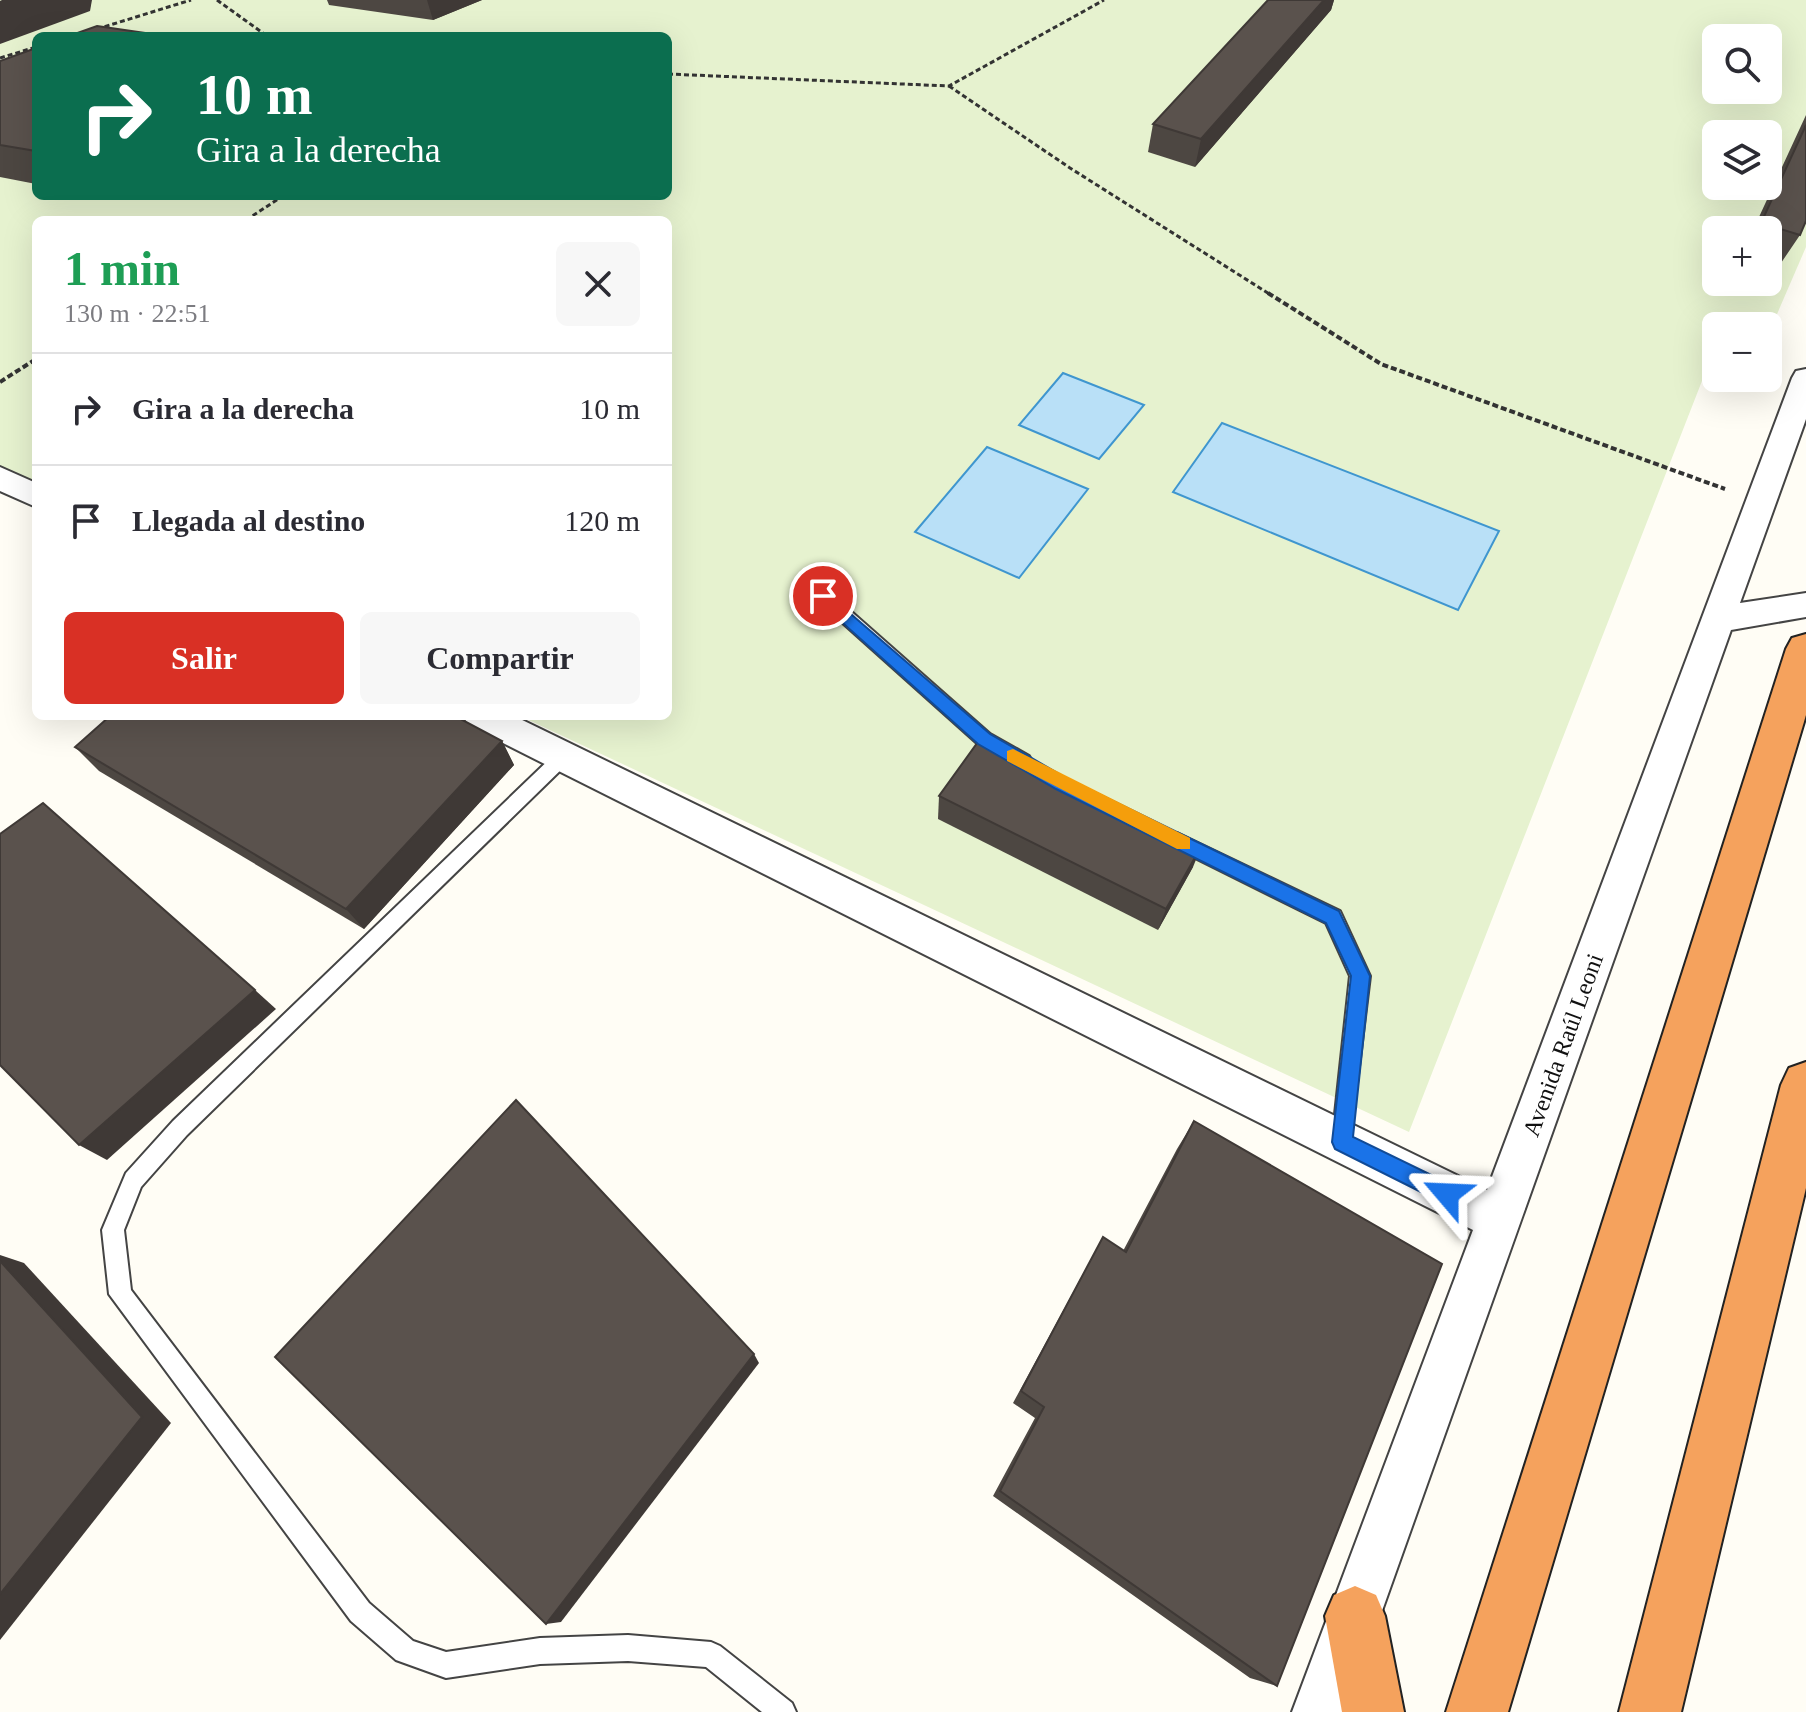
<!DOCTYPE html>
<html lang="es">
<head>
<meta charset="utf-8">
<style>
	body { margin:0; font-family:"Times New Roman",serif; background:#f7f7f7; color:#2b2b33; height:100vh; display:flex; flex-direction:column; font-size:30px; white-space:nowrap }
	* { box-sizing:border-box; margin:0 }
	p { font-size:26px; color:#7c7c81 }
	.icon { flex:none; width:44px; height:44px; fill:none; stroke:currentColor; stroke-width:2; stroke-linecap:round; stroke-linejoin:round }
	.map { position:relative; flex:1; overflow:hidden }
	.drawer { position:absolute; left:32px; top:216px; width:640px; height:504px; display:flex; flex-direction:column; background:#fff; border-radius:12px; box-shadow:0 8px 32px #0002 }
	.drawer>* { flex:none }
	.guide { position:absolute; left:32px; top:32px; width:640px; height:168px; border-radius:12px; box-shadow:0 8px 32px #0002; background:#0b6e4f; color:#fff; overflow:hidden }
	.controls { position:absolute; left:1702px; top:24px; display:grid; gap:16px }
	.controls a { display:grid; place-items:center; width:80px; height:80px; border-radius:12px; background:#fff; box-shadow:0 8px 32px #0002; font-size:40px }
	.pin { position:absolute; display:grid; place-items:center; width:68px; height:68px; color:#fff; margin:-34px; border:4px solid #fff; border-radius:50%; box-shadow:0 2px 8px #0007 }
	.me { position:absolute; width:88px; margin:-44px; rotate:296deg; stroke-linejoin:round; filter:drop-shadow(0 0 6px #0008) }
	.turn { display:flex; align-items:center; gap:28px; height:168px; padding:0 32px; font-size:36px }
	.turn .icon { width:104px; height:104px; stroke-width:2.5 }
	.turn b { display:block; font-size:56px; line-height:68px }
	.round { display:grid; place-items:center; flex:none; width:84px; height:84px; border-radius:12px; background:#f7f7f7 }
	.headline { display:flex; align-items:center; justify-content:space-between; height:136px; padding:0 32px }
	h1 { font-size:48px; font-weight:700; line-height:60px; color:#1e9e55 }
	.action { display:flex; gap:16px; margin-top:auto; padding:16px 32px }
	.action a { flex:1; height:92px; border-radius:12px; background:#d93025; color:#fff; font-size:32px; font-weight:700; line-height:92px; text-align:center }
	.action a+a { background:#f7f7f7; color:#2b2b33 }
	ul { padding:0; list-style:none }
	li { display:flex; align-items:center; gap:24px; height:112px; padding:0 32px; border-top:2px solid #e1e1e2 }
	li div { flex:1 }
	li b { display:block; font-size:30px }
	li em { font-style:normal }
	.map>svg:first-child { display:block }
	.pitch { fill:#e6f2cf; fill-rule:evenodd }
	.water { fill:#b9e0f7; stroke:#3f96cf; stroke-width:2 }
	.lines { fill:none; stroke-linecap:round; stroke-linejoin:round }
	.lane-casing { stroke:#444; stroke-width:4 }
	.street-casing { stroke:#444; stroke-width:4 }
	.highway-casing { stroke:#222; stroke-width:4 }
	.path-far1 { stroke:#333; stroke-width:3; stroke-dasharray:5 3; stroke-linecap:butt }
	.path { stroke:#333; stroke-width:4; stroke-dasharray:6 3; stroke-linecap:butt }
	.lane { fill:#fff; fill-rule:evenodd }
	.street { fill:#fff; fill-rule:evenodd }
	.highway { fill:#f5a25d; fill-rule:evenodd }
	.wall { fill:#4d4742 }
	.shaded-wall { fill:#3f3936 }
	.building { fill:#5a524d; stroke:#3f3936; stroke-width:2 }
	.route { fill:#1a73e8; stroke:#114b97; stroke-width:2 }
	.slow { fill:#f59e0b }
	.labels { text-anchor:middle; dominant-baseline:central; stroke-width:8; stroke-linejoin:round; paint-order:stroke }
	.street-label { font-size:24px; fill:#111; stroke:#fff }
</style>
</head>
<body>
<div class="map">
<svg width="1806" height="1712" viewBox="0 0 1806 1712">
	<rect width="100%" height="100%" fill="#fffdf5"/>
	<path class="pitch" d="M 0,0 L 1806,0 L 1806,247 L 1768,335 L 1768,326 L 1739,326 L 1725,322 L 1723,326 L 1716,326 L 1716,345 L 1409,1132 L 520,716 L 668,716 L 668,220 L 36,220 L 36,490 L 0,473 ZM 36,36 L 668,36 L 668,196 L 36,196 ZM 1716,38 L 1768,38 L 1768,90 L 1716,90 ZM 1716,134 L 1768,134 L 1768,186 L 1716,186 ZM 1716,230 L 1768,230 L 1768,282 L 1716,282 Z"/>
	<g class="water">
		<path d="M 1063,373 L 1144,405 L 1099,459 L 1019,425 Z"/>
		<path d="M 1222,423 L 1499,531 L 1458,610 L 1173,492 Z"/>
		<path d="M 987,447 L 1088,489 L 1019,578 L 915,532 Z"/>
	</g>
	<g class="lines">
		<g class="lane-casing">
			<g id="lane">
				<path d="M 823,590 L 829,592 L 990,734 L 1029,756 L 1032,761 L 1029,766 L 1017,766 L 978,744 L 817,600 L 815,596 L 817,592 Z"/>
				<path d="M 563,750 L 572,757 L 569,762 L 187,1135 L 141,1187 L 124,1230 L 131,1290 L 369,1603 L 413,1641 L 446,1652 L 540,1638 L 628,1635 L 711,1642 L 720,1646 L 792,1703 L 796,1712 L 762,1712 L 706,1667 L 628,1661 L 540,1664 L 446,1678 L 396,1660 L 351,1621 L 109,1294 L 102,1230 L 126,1173 L 173,1121 L 557,752 Z"/>
				<path d="M 1177,833 L 1340,911 L 1370,976 L 1349,1149 L 1342,1152 L 1335,1149 L 1332,1142 L 1350,976 L 1326,923 L 1171,846 L 1168,841 L 1171,836 Z"/>
			</g>
		</g>
		<g class="street-casing">
			<g id="street">
				<path d="M 1806,369 L 1806,419 L 1740,603 L 1806,593 L 1806,617 L 1731,630 L 1346,1712 L 1292,1712 L 1473,1230 L 469,726 L 463,716 L 514,716 L 1487,1190 L 1792,378 L 1796,371 Z"/>
				<path d="M 0,467 L 36,483 L 36,507 L 0,491 Z"/>
			</g>
		</g>
		<g class="highway-casing">
			<g id="highway">
				<path d="M 1806,634 L 1806,715 L 1508,1712 L 1446,1712 L 1786,649 L 1792,638 Z"/>
				<path d="M 1806,1062 L 1806,1188 L 1681,1712 L 1619,1712 L 1781,1085 L 1789,1068 Z"/>
				<path d="M 1355,1586 L 1376,1595 L 1385,1616 L 1404,1712 L 1342,1712 L 1325,1616 L 1334,1595 Z"/>
			</g>
		</g>
		<g class="path-far1">
			<path d="M 217,0 L 267,36"/>
			<path d="M 97,29 L 191,0"/>
			<path d="M 0,58 L 36,47"/>
			<path d="M 668,74 L 949,86 L 1104,0"/>
			<path d="M 949,86 L 1070,168 L 1271,295"/>
			<path d="M 246,220 L 283,196"/>
		</g>
		<g class="path">
			<path d="M 1268,293 L 1381,364 L 1725,489"/>
			<path d="M 0,382 L 36,359"/>
		</g>
		<use href="#lane" class="lane"/>
		<use href="#street" class="street"/>
		<use href="#highway" class="highway"/>
	</g>
	<g class="wall">
		<path d="M 327,0 L 482,0 L 433,20 L 329,5 Z"/>
		<path d="M 1268,0 L 1334,0 L 1331,10 L 1195,167 L 1148,152 L 1153,124 Z"/>
		<path d="M 36,48 L 36,184 L 0,177 L 0,61 Z"/>
		<path d="M 1806,115 L 1806,221 L 1800,235 L 1781,263 L 1768,259 L 1768,230 L 1753,230 Z"/>
		<path d="M 502,741 L 514,765 L 364,929 L 99,771 L 75,747 Z"/>
		<path d="M 939,796 L 1193,867 L 1158,930 L 938,819 Z"/>
		<path d="M 1194,1121 L 1277,1686 L 1250,1678 L 993,1496 L 1035,1418 L 1013,1403 L 1103,1237 L 1123,1251 L 1177,1149 Z"/>
	</g>
	<g class="shaded-wall">
		<path d="M 2,0 L 92,0 L 90,11 L 0,44 L 0,1 Z"/>
		<path d="M 427,0 L 482,0 L 433,20 Z"/>
		<path d="M 1324,0 L 1334,0 L 1331,10 L 1195,167 L 1201,139 Z"/>
		<path d="M 502,741 L 514,765 L 364,929 L 346,909 Z"/>
		<path d="M 1202,845 L 1193,867 L 1158,930 L 1166,909 Z"/>
		<path d="M 255,990 L 276,1009 L 107,1160 L 79,1145 Z"/>
		<path d="M 0,1255 L 24,1263 L 171,1423 L 0,1640 Z"/>
		<path d="M 754,1354 L 759,1363 L 561,1622 L 546,1624 Z"/>
	</g>
	<g class="building">
		<path d="M 1268,0 L 1324,0 L 1201,139 L 1153,124 Z"/>
		<path d="M 97,26 L 166,36 L 69,36 Z"/>
		<path d="M 36,48 L 36,151 L 0,145 L 0,61 Z"/>
		<path d="M 1806,125 L 1806,221 L 1800,235 L 1761,223 Z"/>
		<path d="M 110,716 L 455,716 L 502,741 L 346,909 L 75,747 Z"/>
		<path d="M 980,739 L 1202,845 L 1166,909 L 939,796 Z"/>
		<path d="M 43,803 L 255,990 L 79,1145 L 0,1065 L 0,834 Z"/>
		<path d="M 516,1100 L 754,1354 L 546,1624 L 275,1357 Z"/>
		<path d="M 1194,1121 L 1442,1264 L 1277,1686 L 1000,1491 L 1044,1407 L 1021,1391 L 1103,1237 L 1126,1252 Z"/>
		<path d="M 0,1261 L 142,1417 L 0,1594 Z"/>
	</g>
	<path class="route" d="M 823,590 L 990,734 L 1068,779 L 1339,911 L 1370,976 L 1353,1137 L 1454,1186 L 1457,1194 L 1454,1201 L 1447,1204 L 1439,1201 L 1335,1149 L 1332,1142 L 1351,976 L 1326,923 L 1056,789 L 978,744 L 817,600 L 815,596 Z"/>
	<path class="slow" d="M 1013,749 L 1190,838 L 1190,849 L 1177,849 L 1007,761 L 1007,751 Z"/>
	<g class="labels">
		<g class="street-label">
			<text transform="translate(1563 1045) rotate(-70)">Avenida Raúl Leoni</text>
		</g>
	</g>
</svg>
<div class="controls">
<a><svg class="icon" aria-label="search" viewBox="0 0 24 24"><circle cx="10" cy="10" r="6"/><path d="M15 15l6 6"/></svg></a>
<a><svg class="icon" aria-label="layers" viewBox="0 0 24 24"><path d="M12 4l9 5-9 5-9-5zM3 14l9 5 9-5"/></svg></a>
<a>+</a>
<a>−</a>
</div>
<div class="pin" style="left:823px;top:596px;background:#d93025"><svg class="icon" aria-label="arrive" viewBox="0 0 24 24"><path d="M6 21V4h12l-3 4 3 4H6"/></svg></div>
<svg class="me" style="left:1447px;top:1194px" viewBox="-20 -20 40 40"><path d="M0-17L14 15 0 8-14 15z" fill="#1a73e8" stroke="#fff" stroke-width="4"/></svg>
<div class="guide">
<div class="turn"><svg class="icon" aria-label="right" viewBox="0 0 24 24"><path d="M7 20v-9h11M14 6l5 5-5 5"/></svg><div><b>10 m</b>Gira a la derecha</div></div>
</div>
<section class="drawer">
<div class="headline"><div><h1>1 min</h1><p>130 m · 22:51</p></div><a class="round"><svg class="icon" aria-label="close" viewBox="0 0 24 24"><path d="M6 6l12 12M18 6L6 18"/></svg></a></div>
<ul>
<li><svg class="icon" aria-label="right" viewBox="0 0 24 24"><path d="M7 20v-9h11M14 6l5 5-5 5"/></svg><div><b>Gira a la derecha</b></div><em>10 m</em></li>
<li><svg class="icon" aria-label="arrive" viewBox="0 0 24 24"><path d="M6 21V4h12l-3 4 3 4H6"/></svg><div><b>Llegada al destino</b></div><em>120 m</em></li>
</ul>
<div class="action"><a>Salir</a><a>Compartir</a></div>
</section>
</div>
</body>
</html>
